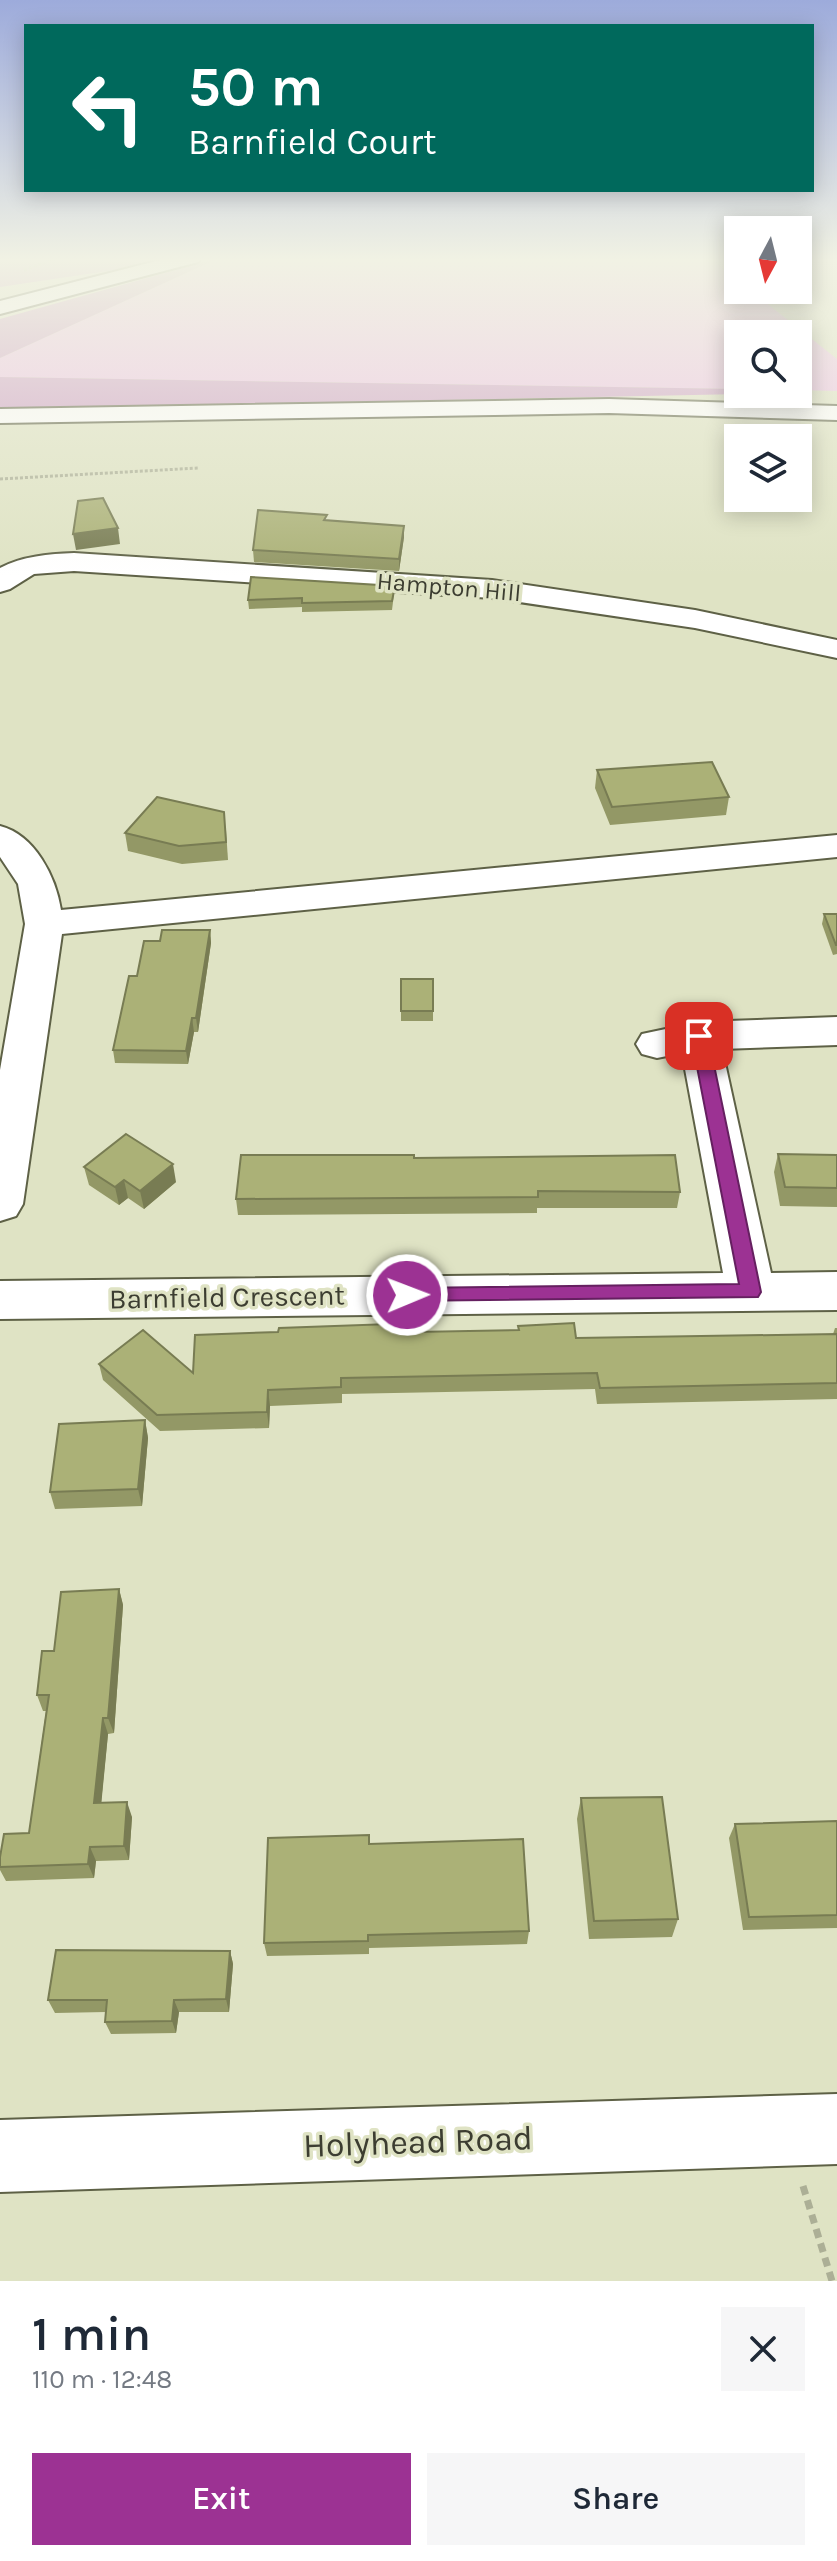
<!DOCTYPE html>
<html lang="en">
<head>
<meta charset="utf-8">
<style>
	body { margin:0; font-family:Karla,sans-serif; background:#f6f6f7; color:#1f2937; height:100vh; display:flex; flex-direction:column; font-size:30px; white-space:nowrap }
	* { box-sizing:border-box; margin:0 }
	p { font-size:26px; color:#747a83 }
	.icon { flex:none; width:44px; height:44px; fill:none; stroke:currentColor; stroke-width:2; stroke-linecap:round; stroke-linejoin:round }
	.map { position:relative; height:2281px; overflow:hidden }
	.sheet { display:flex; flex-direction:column; background:#fff; flex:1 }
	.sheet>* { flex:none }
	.hud { position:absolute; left:24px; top:24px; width:790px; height:168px; border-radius:0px; box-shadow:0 4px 20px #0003; background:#00695c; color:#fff; overflow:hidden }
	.needle { width:52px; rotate:187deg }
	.fabs { position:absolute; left:724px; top:216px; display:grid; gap:16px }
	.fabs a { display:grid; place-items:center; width:88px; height:88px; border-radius:0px; background:#fff; box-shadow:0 4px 20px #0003; font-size:40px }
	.pin { position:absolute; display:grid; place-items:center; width:68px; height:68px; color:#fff; margin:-34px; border-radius:16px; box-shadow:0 4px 12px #0006 }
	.me { position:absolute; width:88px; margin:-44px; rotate:89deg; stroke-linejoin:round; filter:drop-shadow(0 0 6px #0008) }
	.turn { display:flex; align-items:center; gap:28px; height:168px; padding:0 32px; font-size:36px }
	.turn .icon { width:104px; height:104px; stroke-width:2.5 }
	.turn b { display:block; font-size:56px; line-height:68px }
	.round { display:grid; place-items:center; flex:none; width:84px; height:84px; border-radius:0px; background:#f6f6f7 }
	.headline { display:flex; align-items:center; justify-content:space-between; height:136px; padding:0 32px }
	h1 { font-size:48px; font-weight:600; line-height:60px }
	.action { display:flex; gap:16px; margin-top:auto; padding:16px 32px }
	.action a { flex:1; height:92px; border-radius:0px; background:#9c3293; color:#fff; font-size:32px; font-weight:600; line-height:92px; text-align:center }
	.action a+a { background:#f6f6f7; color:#1f2937 }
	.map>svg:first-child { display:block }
	.green { fill:#efc2e8 }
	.forest { fill:#ce9ec7 }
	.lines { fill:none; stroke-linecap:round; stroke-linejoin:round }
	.street-casing { stroke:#5e6146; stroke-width:4 }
	.secondary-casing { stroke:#5e6146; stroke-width:4 }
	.highway-casing { stroke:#5e6146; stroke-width:4 }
	.path-far1 { stroke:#acaf96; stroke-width:3; stroke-dasharray:3 2; stroke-linecap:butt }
	.path { stroke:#acaf96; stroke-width:7; stroke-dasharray:9 6; stroke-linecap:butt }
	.street { fill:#fff; fill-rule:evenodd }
	.secondary { fill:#fff; fill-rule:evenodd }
	.highway { fill:#fff; fill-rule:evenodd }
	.wall { fill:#939866 }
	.shaded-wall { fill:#787c53 }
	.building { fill:#abb177; stroke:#787c53; stroke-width:2 }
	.route { fill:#9c3293; stroke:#652060; stroke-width:2 }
	.labels { text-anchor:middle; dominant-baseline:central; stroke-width:7; stroke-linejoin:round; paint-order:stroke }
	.far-street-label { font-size:24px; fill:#3c3d31; stroke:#dfe3c4 }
	.street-label { font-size:28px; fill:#3c3d31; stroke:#dfe3c4 }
	.near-street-label { font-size:34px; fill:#3c3d31; stroke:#dfe3c4 }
</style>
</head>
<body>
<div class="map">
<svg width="837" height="2281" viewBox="0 0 837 2281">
	<rect width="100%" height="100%" fill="#dfe3c4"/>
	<path class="green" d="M 219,258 L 709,258 L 738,280 L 738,290 L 750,290 L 837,359 L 837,391 L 798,390 L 798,334 L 738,334 L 738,389 L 0,377 L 0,358 Z"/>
	<g class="forest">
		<path d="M 0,258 L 158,258 L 114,270 L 0,287 Z"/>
		<path d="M 219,258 L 0,358 L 0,319 Z"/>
		<path d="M 0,377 L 738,389 L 738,394 L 742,394 L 0,409 Z"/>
	</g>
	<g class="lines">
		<g class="street-casing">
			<g id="street">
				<path d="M 74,553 L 492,580 L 695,610 L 837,640 L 837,658 L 695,628 L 492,598 L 74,571 L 34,574 L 10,589 L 0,592 L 0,568 C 22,556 49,554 74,553 Z"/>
				<path d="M 0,826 C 35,835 56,877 61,910 L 837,835 L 837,857 L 62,934 L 23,1204 L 16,1216 L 0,1221 L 0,1070 L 25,924 L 18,884 L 0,857 Z"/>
				<path d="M 837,1017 L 837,1045 L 722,1049 L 771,1273 L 837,1272 L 837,1310 L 0,1319 L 0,1281 L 723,1273 L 682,1053 L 657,1058 L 642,1054 L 636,1044 L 642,1034 L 699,1022 Z"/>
			</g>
		</g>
		<g class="secondary-casing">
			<g id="secondary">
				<path d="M 168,258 L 201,258 L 198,262 L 0,314 L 0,301 Z"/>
				<path d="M 837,2094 L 837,2164 L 0,2192 L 0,2120 Z"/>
			</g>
		</g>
		<g class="highway-casing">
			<path id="highway" d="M 609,399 L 837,406 L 837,420 L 609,413 L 0,423 L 0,409 Z"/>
		</g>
		<g class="path-far1">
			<path d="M 24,270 L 58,258"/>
			<path d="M 0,479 L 198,468"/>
		</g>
		<path class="path" d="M 803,2186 L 832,2281"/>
		<use href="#street" class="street"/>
		<use href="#secondary" class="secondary"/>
		<use href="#highway" class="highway"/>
	</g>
	<g class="wall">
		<path d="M 327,520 L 404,537 L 399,571 L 254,562 L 253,550 Z"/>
		<path d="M 395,586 L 392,610 L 302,612 L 302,607 L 249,609 L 248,600 Z"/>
		<path d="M 597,770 L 729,797 L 726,815 L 610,825 L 595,788 Z"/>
		<path d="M 226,830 L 228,860 L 182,864 L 128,851 L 125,833 Z"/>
		<path d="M 824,914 L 837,914 L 837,954 L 833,955 L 822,924 Z"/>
		<path d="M 210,930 L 211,943 L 198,1032 L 194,1032 L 188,1064 L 115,1063 L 113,1050 L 137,976 L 160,941 Z"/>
		<rect x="401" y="979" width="32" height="42"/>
		<path d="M 778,1154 L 837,1155 L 837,1207 L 780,1206 L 774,1172 Z"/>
		<path d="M 414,1158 L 680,1192 L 677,1208 L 537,1208 L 537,1213 L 238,1215 L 236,1199 Z"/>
		<path d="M 84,1167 L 176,1182 L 144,1209 L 128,1198 L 119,1205 L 89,1185 Z"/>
		<path d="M 518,1326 L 576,1338 L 833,1334 L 835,1328 L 837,1328 L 837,1399 L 597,1404 L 595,1389 L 342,1394 L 342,1403 L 270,1406 L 269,1428 L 160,1431 L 103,1380 L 99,1364 L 193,1373 L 390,1329 L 415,1332 L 518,1330 Z"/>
		<path d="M 145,1420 L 148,1438 L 142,1506 L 55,1509 L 50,1492 Z"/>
		<path d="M 119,1589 L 123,1605 L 114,1733 L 108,1734 L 101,1803 L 132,1817 L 129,1860 L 96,1861 L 94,1878 L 6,1881 L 0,1870 L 0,1857 L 29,1833 L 46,1711 L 43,1711 L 37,1695 L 54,1651 Z"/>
		<path d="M 581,1798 L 678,1919 L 672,1937 L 589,1939 L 577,1819 Z"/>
		<path d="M 837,1821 L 837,1928 L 743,1930 L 729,1838 L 735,1824 Z"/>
		<path d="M 369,1844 L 529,1931 L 527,1944 L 369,1948 L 369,1954 L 267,1956 L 264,1943 Z"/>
		<path d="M 230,1951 L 233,1964 L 229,2012 L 179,2012 L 176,2033 L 111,2034 L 105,2022 L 106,2012 L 55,2013 L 48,2000 Z"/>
	</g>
	<g class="shaded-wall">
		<path d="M 404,526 L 404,537 L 399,571 L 399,559 Z"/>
		<path d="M 118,528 L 120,544 L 76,550 L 73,534 Z"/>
		<path d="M 210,930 L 211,943 L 198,1032 L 196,1018 Z"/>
		<path d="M 192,1018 L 194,1032 L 188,1064 L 186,1051 Z"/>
		<path d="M 173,1164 L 176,1182 L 144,1209 L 140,1191 Z"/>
		<path d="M 124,1180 L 128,1198 L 119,1205 L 115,1187 Z"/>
		<path d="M 268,1390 L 270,1406 L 269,1428 L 267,1412 Z"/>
		<path d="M 145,1420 L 148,1438 L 142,1506 L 138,1489 Z"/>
		<path d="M 119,1589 L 123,1605 L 114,1733 L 108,1718 Z"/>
		<path d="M 103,1718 L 108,1734 L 100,1817 L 94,1803 Z"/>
		<path d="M 127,1802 L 132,1817 L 129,1860 L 124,1846 Z"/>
		<path d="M 90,1847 L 96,1861 L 94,1878 L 88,1864 Z"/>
		<path d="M 230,1951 L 233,1964 L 229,2012 L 226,1999 Z"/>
		<path d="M 174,2000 L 179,2012 L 176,2033 L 172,2021 Z"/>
	</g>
	<g class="building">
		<path d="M 103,498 L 118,528 L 73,534 L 78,501 Z"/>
		<path d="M 258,510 L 327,515 L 324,520 L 404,526 L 399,559 L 253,550 Z"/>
		<path d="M 251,577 L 395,586 L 392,601 L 302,603 L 302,598 L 248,600 Z"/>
		<path d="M 712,762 L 729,797 L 612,807 L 597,770 Z"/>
		<path d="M 157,797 L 224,812 L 226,842 L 179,846 L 125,833 Z"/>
		<path d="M 824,914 L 837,914 L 837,945 L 836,945 Z"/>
		<path d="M 162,930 L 210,930 L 196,1018 L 192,1018 L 186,1051 L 113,1050 L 129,976 L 137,976 L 144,941 L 160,941 Z"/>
		<rect x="401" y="979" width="32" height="32"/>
		<path d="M 126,1134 L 173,1164 L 140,1191 L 124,1180 L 115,1187 L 84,1167 Z"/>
		<path d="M 778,1154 L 837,1155 L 837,1188 L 785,1187 Z"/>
		<path d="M 241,1155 L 414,1155 L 414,1158 L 675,1155 L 680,1192 L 538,1191 L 538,1197 L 236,1199 Z"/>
		<path d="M 574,1323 L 576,1338 L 837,1334 L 837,1383 L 600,1388 L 597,1373 L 341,1378 L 341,1387 L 268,1390 L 267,1412 L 157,1415 L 99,1364 L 143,1330 L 193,1373 L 195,1335 L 278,1332 L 279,1328 L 390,1324 L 390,1329 L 415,1328 L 415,1332 L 519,1330 L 518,1326 Z"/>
		<path d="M 145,1420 L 138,1489 L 50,1492 L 59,1424 Z"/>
		<path d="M 119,1589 L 108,1718 L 103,1718 L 94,1803 L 127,1802 L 124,1846 L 90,1847 L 88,1864 L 0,1867 L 0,1857 L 4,1834 L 29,1833 L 49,1695 L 37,1695 L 42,1651 L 54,1651 L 61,1592 Z"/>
		<path d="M 662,1797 L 678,1919 L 594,1921 L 581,1798 Z"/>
		<path d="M 837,1821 L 837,1915 L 749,1917 L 735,1824 Z"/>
		<path d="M 369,1835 L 369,1844 L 523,1839 L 529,1931 L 368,1935 L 368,1941 L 264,1943 L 268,1838 Z"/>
		<path d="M 56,1950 L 230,1951 L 226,1999 L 174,2000 L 172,2021 L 105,2022 L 107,2000 L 48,2000 Z"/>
	</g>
	<linearGradient id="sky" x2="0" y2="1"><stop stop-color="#9dabdb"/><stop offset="0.45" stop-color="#f1f2e4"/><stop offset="1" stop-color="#f1f2e4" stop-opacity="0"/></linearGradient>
	<rect width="837" height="577" fill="url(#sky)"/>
	<path class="route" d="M 699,1030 L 708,1036 L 761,1292 L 758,1297 L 400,1301 L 397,1295 L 400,1290 L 407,1288 L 739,1284 L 691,1036 Z"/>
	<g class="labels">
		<g class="far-street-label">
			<text transform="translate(449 587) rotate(5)">Hampton Hill</text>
		</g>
		<g class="street-label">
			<text transform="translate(227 1297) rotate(-1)">Barnfield Crescent</text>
		</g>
		<g class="near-street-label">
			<text transform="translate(418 2142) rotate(-2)">Holyhead Road</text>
		</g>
	</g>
</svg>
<div class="fabs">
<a><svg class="needle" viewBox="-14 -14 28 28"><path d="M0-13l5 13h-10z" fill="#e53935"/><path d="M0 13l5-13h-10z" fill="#747a83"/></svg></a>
<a><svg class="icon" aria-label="search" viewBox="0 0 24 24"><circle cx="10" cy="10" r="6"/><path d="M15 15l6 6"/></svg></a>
<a><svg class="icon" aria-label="layers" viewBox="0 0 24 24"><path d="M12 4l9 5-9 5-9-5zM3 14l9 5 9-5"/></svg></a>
</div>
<div class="pin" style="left:699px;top:1036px;background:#d93025"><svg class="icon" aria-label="arrive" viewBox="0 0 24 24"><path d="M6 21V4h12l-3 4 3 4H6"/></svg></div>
<svg class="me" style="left:407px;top:1295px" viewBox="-20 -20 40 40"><circle r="17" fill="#9c3293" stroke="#fff" stroke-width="3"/><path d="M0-11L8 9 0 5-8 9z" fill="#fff"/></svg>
<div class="hud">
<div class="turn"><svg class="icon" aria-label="left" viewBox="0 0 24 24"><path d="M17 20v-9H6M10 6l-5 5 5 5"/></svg><div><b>50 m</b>Barnfield Court</div></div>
</div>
</div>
<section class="sheet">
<div class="headline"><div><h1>1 min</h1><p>110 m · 12:48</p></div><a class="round"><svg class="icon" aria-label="close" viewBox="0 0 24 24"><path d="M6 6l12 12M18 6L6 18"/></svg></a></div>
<div class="action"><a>Exit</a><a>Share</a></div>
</section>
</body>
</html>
